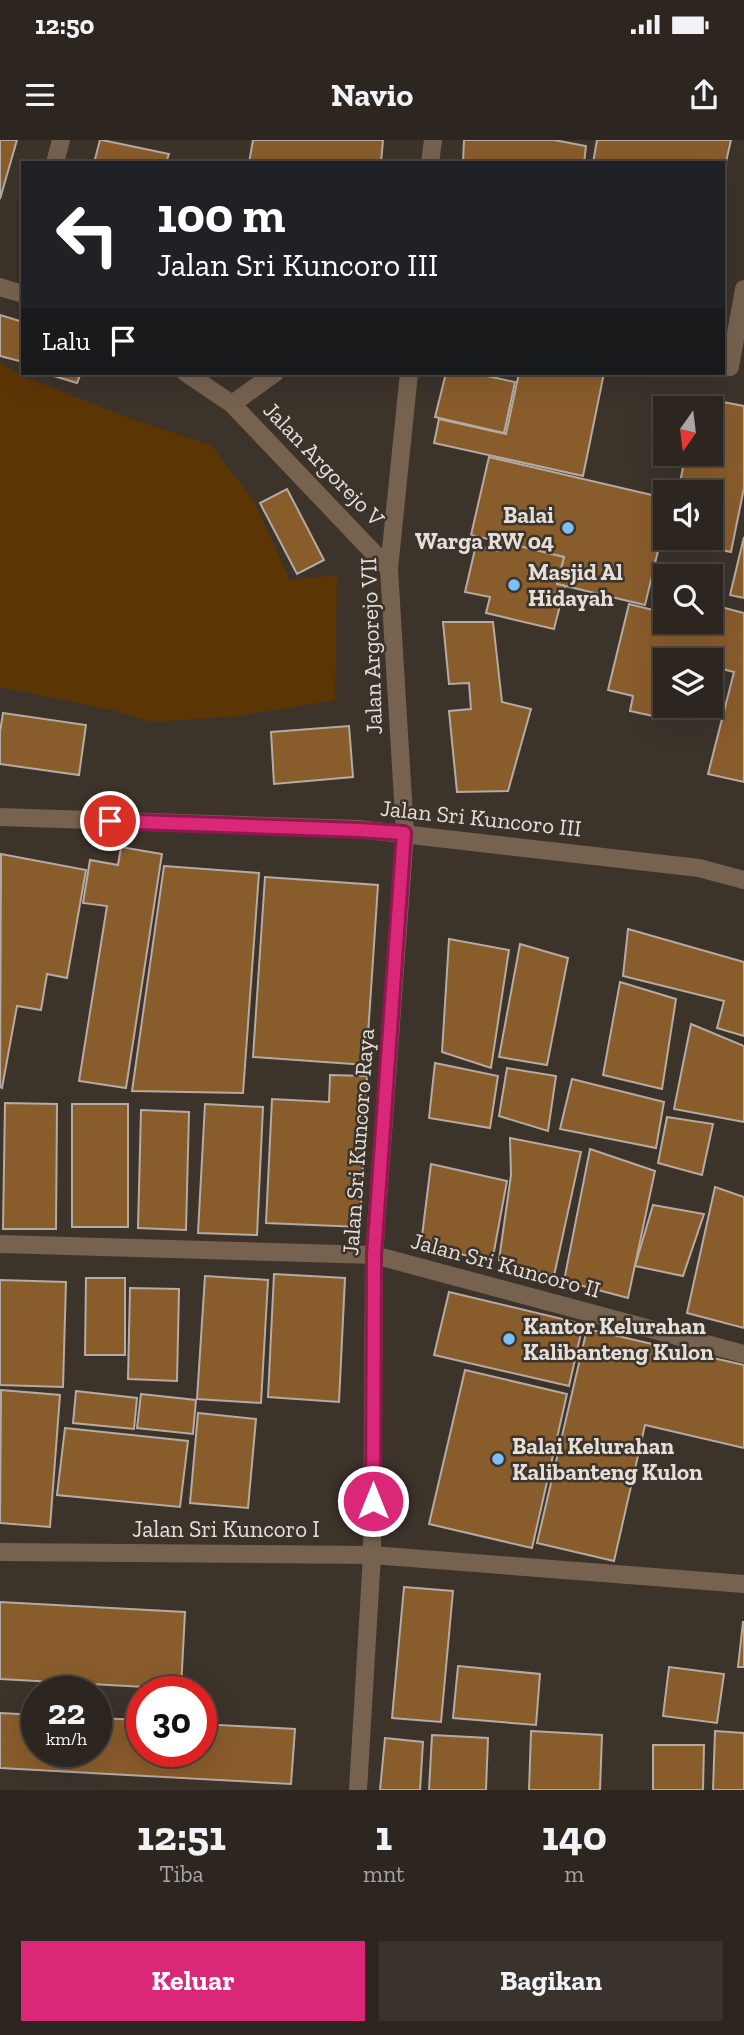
<!DOCTYPE html>
<html lang="id">
<head>
<meta charset="utf-8">
<style>
	body { margin:0; font-family:"Zilla Slab",serif; background:#39322d; color:#f1f3f6; height:100vh; display:flex; flex-direction:column; font-size:26px; white-space:nowrap }
	* { box-sizing:border-box; margin:0 }
	p { font-size:23px; color:#a7a5a5 }
	.icon { flex:none; width:38px; height:38px; fill:none; stroke:currentColor; stroke-width:2; stroke-linecap:round; stroke-linejoin:round }
	.map { position:relative; height:1650px; overflow:hidden }
	.panel { display:flex; flex-direction:column; background:#2d2620; flex:1 }
	.panel>* { flex:none }
	.guide { position:absolute; left:21px; top:21px; width:704px; height:214px; border-radius:0px; box-shadow:0 7px 28px #0002,0 0 0 2px #48433e; background:#202124; color:#fff; overflow:hidden }
	.needle { width:46px; rotate:194deg }
	.fabs { position:absolute; left:653px; top:256px; display:grid; gap:14px }
	.fabs a { display:grid; place-items:center; width:70px; height:70px; border-radius:0px; background:#2d2620; box-shadow:0 7px 28px #0002,0 0 0 2px #48433e; font-size:35px }
	.speed { position:absolute; left:21px; top:1536px; display:flex; gap:14px; font-size:35px; font-weight:700; text-align:center }
	.speed>* { display:grid; place-content:center; width:91px; height:91px; border-radius:50%; background:#2d2620; box-shadow:0 7px 28px #0002,0 0 0 2px #48433e; line-height:1 }
	.speed small { font-size:18px; font-weight:400 }
	.speed .limit { border:10px solid #d22; background:#fff; color:#111 }
	.pin { position:absolute; display:grid; place-items:center; width:60px; height:60px; color:#fff; margin:-30px; border:4px solid #fff; border-radius:50%; box-shadow:0 2px 7px #0007 }
	.me { position:absolute; width:77px; margin:-38px; rotate:0deg; stroke-linejoin:round; filter:drop-shadow(0 0 5px #0008) }
	.turn { display:flex; align-items:center; gap:24px; height:147px; padding:0 21px; font-size:32px }
	.turn .icon { width:91px; height:91px; stroke-width:2.5 }
	.turn b { display:block; font-size:49px; line-height:60px }
	.then { display:flex; align-items:center; height:66px; padding:0 21px; background:#0003; gap:14px; font-size:26px }
	.eta { display:flex; justify-content:space-evenly; align-items:center; height:119px; text-align:center }
	.eta b { font-size:42px; font-weight:700; line-height:49px }
	.action { display:flex; gap:14px; margin-top:auto; padding:14px 21px }
	.action a { flex:1; height:80px; border-radius:0px; background:#db2777; color:#fff; font-size:28px; font-weight:700; line-height:80px; text-align:center }
	.action a+a { background:#39322d; color:#f1f3f6 }
	.status { display:flex; justify-content:space-between; align-items:center; height:49px; padding:0 35px; background:#2d2620; direction:ltr }
	.status svg { height:19px; fill:currentColor }
	header { display:flex; justify-content:space-between; align-items:center; height:91px; padding:0 21px; background:#2d2620; font-size:32px; font-weight:700 }
	.map>svg:first-child { display:block }
	.green { fill:#5c3505 }
	.building { fill:#895c2c; stroke:#b6aba2; stroke-width:2 }
	.lines { fill:none; stroke-linecap:round; stroke-linejoin:round }
	.minor { stroke:#77624f; stroke-width:18 }
	.route-casing { stroke:#8e194d; stroke-width:18 }
	.route { stroke:#db2777; stroke-width:12 }
	.poi-dot { fill:#79bff8; stroke:#3c332b; stroke-width:2.5 }
	.labels { text-anchor:middle; dominant-baseline:central; stroke-width:5; stroke-linejoin:round; paint-order:stroke }
	.street-label { font-size:23px; fill:#e5dfda; stroke:#3c332b }
	.poi-label { font-size:23px; font-weight:bold; fill:#e5dfda; stroke:#3c332b; text-anchor:start }
</style>
</head>
<body>
<div class="status"><b>12:50</b><svg viewBox="0 0 49 12"><path d="M0 12V9h3v3zM5 12V6h3v6zM10 12V3h3v9zM15 12V0h3v12zM26 1h20v11H26zM47 4h2v5h-2z"/></svg></div>
<header><svg class="icon" aria-label="menu" viewBox="0 0 24 24"><path d="M4 6h16M4 12h16M4 18h16"/></svg>Navio<svg class="icon" aria-label="share" viewBox="0 0 24 24"><path d="M12 15V3M7 8l5-5 5 5M5 13v7h14v-7"/></svg></header>
<div class="map">
<svg width="744" height="1650" viewBox="0 0 744 1650">
	<rect width="100%" height="100%" fill="#3c332b"/>
	<path class="green" d="M 0,223 L 28,238 L 123,276 L 211,305 L 254,361 L 290,440 L 337,435 L 335,560 L 239,576 L 151,582 L 116,571 L 0,547 Z"/>
	<g class="building">
		<path d="M 0,0 L 17,0 L 0,59 Z"/>
		<path d="M 100,0 L 102,0 L 169,14 L 166,23 L 94,23 Z"/>
		<path d="M 253,0 L 383,0 L 381,23 L 249,23 Z"/>
		<path d="M 464,0 L 554,0 L 586,6 L 584,23 L 463,23 Z"/>
		<path d="M 597,0 L 731,0 L 723,35 L 723,23 L 593,23 Z"/>
		<path d="M 0,175 L 23,182 L 23,222 L 0,216 Z"/>
		<path d="M 44,233 L 81,233 L 77,243 Z"/>
		<path d="M 446,233 L 474,233 L 515,242 L 504,293 L 435,277 Z"/>
		<path d="M 519,233 L 604,233 L 583,336 L 434,303 L 439,279 L 506,294 Z"/>
		<path d="M 697,257 L 744,266 L 744,348 L 731,412 L 669,399 L 669,397 L 710,397 L 710,352 L 678,352 L 686,313 L 710,313 L 710,268 L 695,268 Z"/>
		<path d="M 489,317 L 665,358 L 665,382 L 645,465 L 557,444 L 564,417 L 471,395 Z"/>
		<path d="M 287,349 L 324,420 L 297,434 L 260,363 Z"/>
		<path d="M 744,397 L 744,458 L 730,455 Z"/>
		<path d="M 499,401 L 564,417 L 557,444 L 565,446 L 554,489 L 486,473 L 490,457 L 465,452 L 476,405 L 498,411 Z"/>
		<path d="M 629,464 L 665,473 L 665,481 L 699,481 L 713,484 L 717,466 L 744,473 L 744,642 L 708,634 L 734,532 L 710,526 L 710,520 L 665,520 L 665,563 L 657,561 L 653,576 L 630,571 L 633,556 L 608,550 Z"/>
		<path d="M 443,482 L 493,482 L 502,562 L 531,569 L 508,651 L 457,652 L 449,571 L 471,569 L 469,543 L 449,544 Z"/>
		<path d="M 3,573 L 86,585 L 79,635 L 0,624 L 0,592 Z"/>
		<path d="M 349,586 L 353,637 L 274,644 L 271,592 Z"/>
		<path d="M 121,707 L 162,714 L 126,948 L 79,941 L 107,766 L 83,763 L 90,720 L 118,725 Z"/>
		<path d="M 1,714 L 86,730 L 67,838 L 47,834 L 41,870 L 17,866 L 2,948 L 0,947 Z"/>
		<path d="M 164,726 L 259,733 L 243,953 L 132,951 Z"/>
		<path d="M 265,737 L 378,745 L 366,925 L 253,917 Z"/>
		<path d="M 628,789 L 744,822 L 744,896 L 717,888 L 724,861 L 623,836 Z"/>
		<path d="M 449,799 L 509,810 L 491,928 L 442,912 Z"/>
		<path d="M 520,804 L 568,818 L 547,925 L 499,917 Z"/>
		<path d="M 620,842 L 676,859 L 662,949 L 603,935 Z"/>
		<path d="M 691,884 L 744,906 L 744,982 L 674,969 Z"/>
		<path d="M 435,923 L 498,936 L 490,988 L 429,978 Z"/>
		<path d="M 507,928 L 556,936 L 548,991 L 499,976 Z"/>
		<path d="M 330,935 L 367,936 L 360,1087 L 266,1083 L 272,959 L 329,962 Z"/>
		<path d="M 572,939 L 664,962 L 656,1008 L 560,989 Z"/>
		<path d="M 5,963 L 57,964 L 56,1089 L 3,1089 Z"/>
		<rect x="72" y="964" width="56" height="123"/>
		<path d="M 205,964 L 263,967 L 257,1095 L 198,1093 Z"/>
		<path d="M 141,970 L 189,972 L 186,1090 L 138,1088 Z"/>
		<path d="M 667,977 L 713,984 L 702,1035 L 658,1023 Z"/>
		<path d="M 510,998 L 581,1012 L 554,1136 L 499,1120 L 511,1035 Z"/>
		<path d="M 590,1009 L 655,1031 L 628,1158 L 564,1141 Z"/>
		<path d="M 431,1024 L 507,1041 L 492,1122 L 421,1104 Z"/>
		<path d="M 715,1047 L 744,1057 L 744,1188 L 687,1173 Z"/>
		<path d="M 653,1065 L 704,1074 L 683,1136 L 635,1126 Z"/>
		<path d="M 274,1134 L 345,1138 L 339,1262 L 268,1257 Z"/>
		<path d="M 205,1136 L 268,1140 L 261,1263 L 197,1259 Z"/>
		<path d="M 86,1138 L 125,1138 L 125,1215 L 85,1215 Z"/>
		<path d="M 0,1140 L 66,1142 L 63,1247 L 0,1245 Z"/>
		<path d="M 130,1148 L 179,1149 L 177,1241 L 128,1239 Z"/>
		<path d="M 449,1152 L 583,1184 L 569,1246 L 434,1215 Z"/>
		<path d="M 587,1189 L 744,1225 L 744,1308 L 645,1285 L 614,1421 L 537,1403 Z"/>
		<path d="M 465,1230 L 567,1254 L 532,1408 L 429,1384 Z"/>
		<path d="M 1,1250 L 60,1255 L 50,1387 L 0,1383 Z"/>
		<path d="M 76,1251 L 137,1258 L 134,1289 L 73,1283 Z"/>
		<path d="M 141,1254 L 196,1260 L 193,1294 L 137,1288 Z"/>
		<path d="M 198,1273 L 256,1279 L 248,1368 L 190,1363 Z"/>
		<path d="M 65,1288 L 188,1301 L 180,1367 L 57,1355 Z"/>
		<path d="M 404,1447 L 453,1451 L 441,1582 L 392,1578 Z"/>
		<path d="M 0,1462 L 185,1472 L 181,1549 L 0,1539 Z"/>
		<path d="M 743,1482 L 744,1482 L 744,1527 L 738,1527 Z"/>
		<path d="M 458,1526 L 540,1534 L 536,1585 L 453,1578 Z"/>
		<path d="M 669,1527 L 724,1534 L 717,1583 L 663,1576 Z"/>
		<path d="M 0,1573 L 37,1575 L 37,1612 L 96,1612 L 96,1578 L 142,1580 L 142,1612 L 201,1612 L 201,1584 L 295,1589 L 291,1644 L 0,1628 Z"/>
		<path d="M 531,1591 L 602,1595 L 600,1650 L 529,1650 Z"/>
		<path d="M 715,1591 L 744,1593 L 744,1650 L 713,1650 Z"/>
		<path d="M 432,1595 L 488,1598 L 486,1650 L 429,1650 Z"/>
		<path d="M 385,1598 L 423,1602 L 420,1650 L 380,1650 Z"/>
		<path d="M 653,1605 L 704,1605 L 703,1650 L 653,1650 Z"/>
	</g>
	<g class="lines">
		<g class="minor">
			<path d="M 55,23 L 61,0"/>
			<path d="M 430,23 L 433,0"/>
			<path d="M 0,147 L 23,154"/>
			<path d="M 730,227 L 744,149"/>
			<path d="M 186,233 L 232,264 L 389,429"/>
			<path d="M 232,264 L 275,233"/>
			<path d="M 0,677 L 359,689 L 699,728 L 744,740"/>
			<path d="M 0,1104 L 374,1115 L 744,1214"/>
			<path d="M 0,1412 L 372,1415 L 744,1444"/>
			<path d="M 358,1650 L 372,1415 L 374,1115 L 405,693 L 389,429 L 409,233"/>
		</g>
	</g>
	<g class="lines">
		<g class="route-casing">
			<path id="route" d="M 110,681 L 359,690 L 404,693 L 374,1115 L 373,1361"/>
		</g>
		<use href="#route" class="route"/>
	</g>
	<g class="poi-dot">
		<circle cx="568" cy="388" r="7"/>
		<circle cx="514" cy="445" r="7"/>
		<circle cx="509" cy="1199" r="7"/>
		<circle cx="498" cy="1319" r="7"/>
	</g>
	<g class="labels">
		<g class="street-label">
			<text transform="translate(324 324) rotate(46)">Jalan Argorejo V</text>
			<text transform="translate(371 506) rotate(-92)">Jalan Argorejo VII</text>
			<text transform="translate(481 678) rotate(6)">Jalan Sri Kuncoro III</text>
			<text transform="translate(358 1002) rotate(-86)">Jalan Sri Kuncoro Raya</text>
			<text transform="translate(506 1125) rotate(15)">Jalan Sri Kuncoro II</text>
			<text x="226" y="1389">Jalan Sri Kuncoro I</text>
		</g>
		<g class="poi-label">
			<text x="554" y="375" text-anchor="end">Balai<tspan x="554" dy="26">Warga RW 04</tspan></text>
			<text x="528" y="432">Masjid Al<tspan x="528" dy="26">Hidayah</tspan></text>
			<text x="523" y="1186">Kantor Kelurahan<tspan x="523" dy="26">Kalibanteng Kulon</tspan></text>
			<text x="512" y="1306">Balai Kelurahan<tspan x="512" dy="26">Kalibanteng Kulon</tspan></text>
		</g>
	</g>
</svg>
<div class="fabs">
<a><svg class="needle" viewBox="-14 -14 28 28"><path d="M0-13l5 13h-10z" fill="#e53935"/><path d="M0 13l5-13h-10z" fill="#a7a5a5"/></svg></a>
<a><svg class="icon" aria-label="sound" viewBox="0 0 24 24"><path d="M4 9h4l5-4v14l-5-4H4zM17 9q2 3 0 6"/></svg></a>
<a><svg class="icon" aria-label="search" viewBox="0 0 24 24"><circle cx="10" cy="10" r="6"/><path d="M15 15l6 6"/></svg></a>
<a><svg class="icon" aria-label="layers" viewBox="0 0 24 24"><path d="M12 4l9 5-9 5-9-5zM3 14l9 5 9-5"/></svg></a>
</div>
<div class="speed"><div>22<small>km/h</small></div><div class="limit">30</div></div>
<div class="pin" style="left:110px;top:681px;background:#d93025"><svg class="icon" aria-label="arrive" viewBox="0 0 24 24"><path d="M6 21V4h12l-3 4 3 4H6"/></svg></div>
<svg class="me" style="left:373px;top:1361px" viewBox="-20 -20 40 40"><circle r="17" fill="#db2777" stroke="#fff" stroke-width="3"/><path d="M0-11L8 9 0 5-8 9z" fill="#fff"/></svg>
<div class="guide">
<div class="turn"><svg class="icon" aria-label="left" viewBox="0 0 24 24"><path d="M17 20v-9H6M10 6l-5 5 5 5"/></svg><div><b>100 m</b>Jalan Sri Kuncoro III</div></div>
<div class="then">Lalu<svg class="icon" aria-label="arrive" viewBox="0 0 24 24"><path d="M6 21V4h12l-3 4 3 4H6"/></svg></div>
</div>
</div>
<section class="panel">
<div class="eta">
<div><b>12:51</b><p>Tiba</p></div>
<div><b>1</b><p>mnt</p></div>
<div><b>140</b><p>m</p></div>
</div>
<div class="action"><a>Keluar</a><a>Bagikan</a></div>
</section>
</body>
</html>
